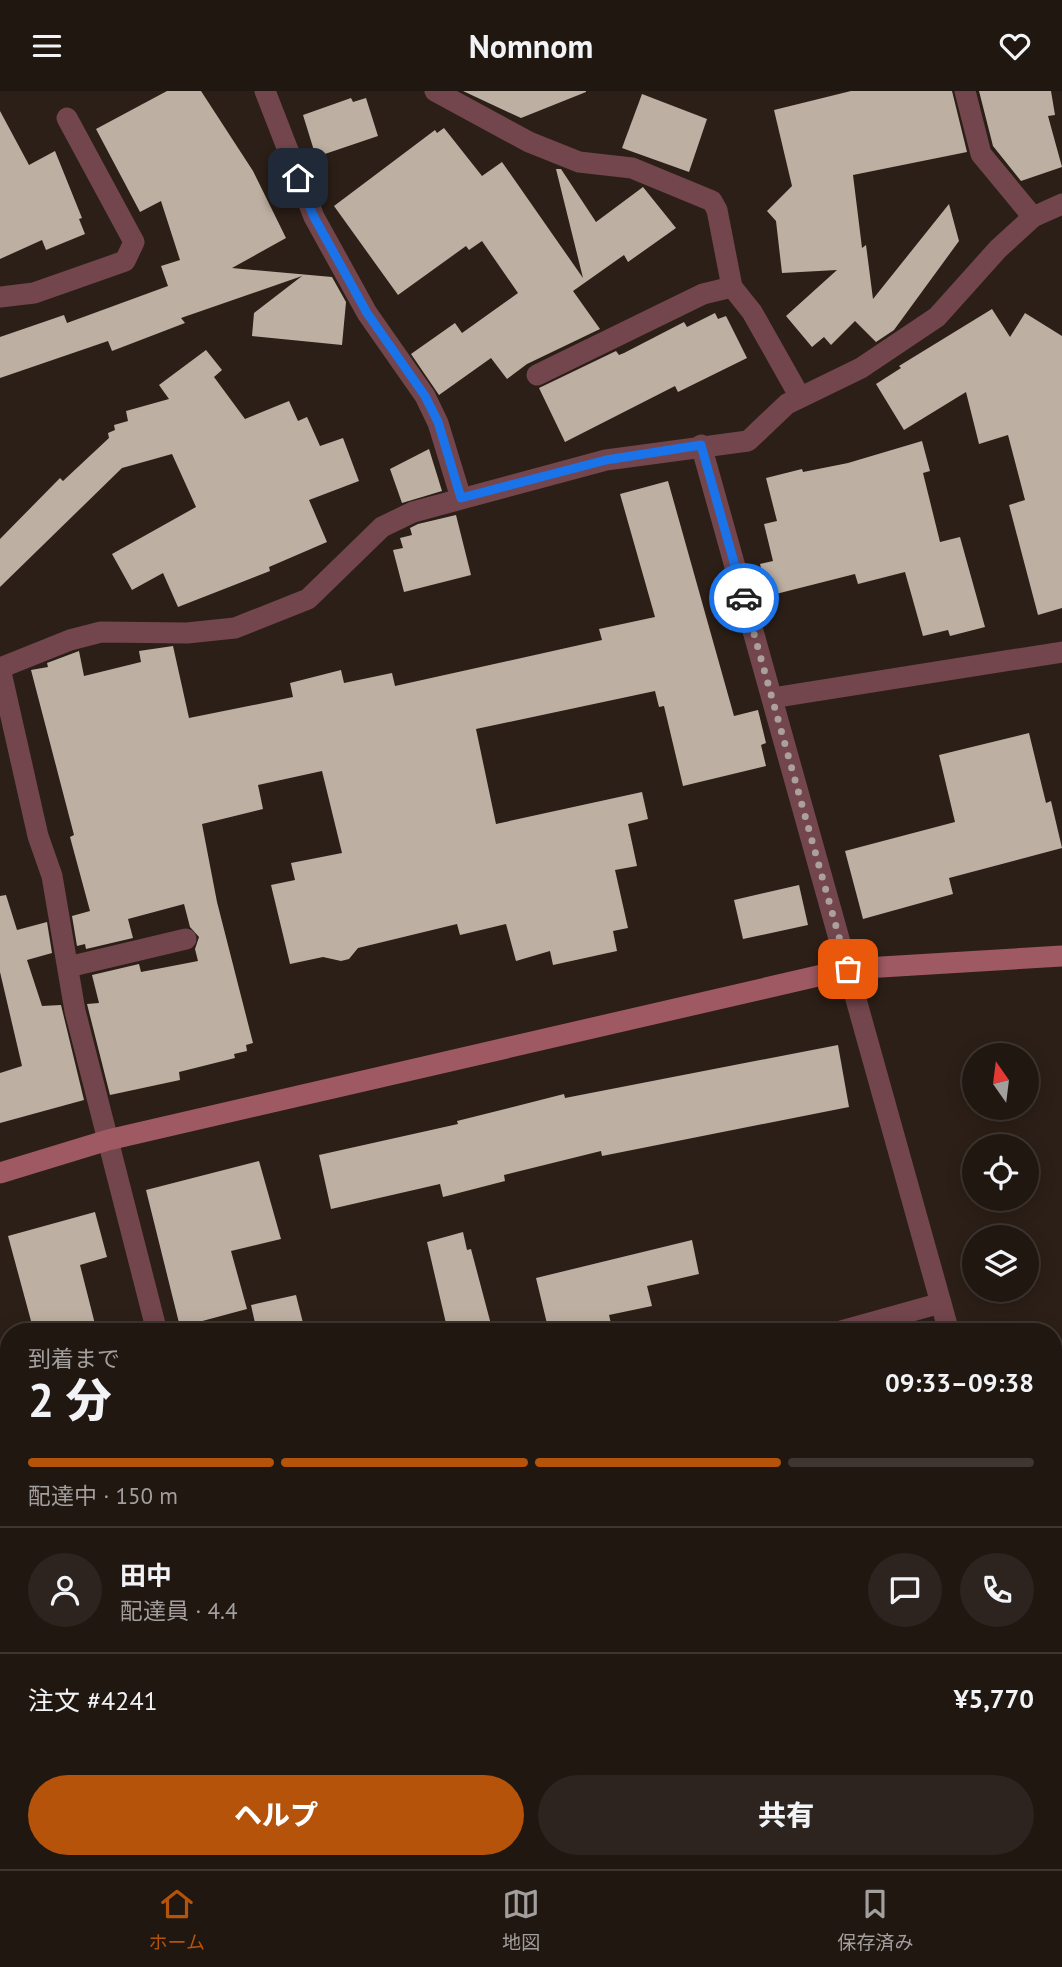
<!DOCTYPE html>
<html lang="ja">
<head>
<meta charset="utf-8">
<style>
  body { margin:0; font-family:"PT Sans","Noto Sans JP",sans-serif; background:#2d241f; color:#f1f3f6; height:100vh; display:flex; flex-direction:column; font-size:26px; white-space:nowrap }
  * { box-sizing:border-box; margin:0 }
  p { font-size:23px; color:#a29f9f }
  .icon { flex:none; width:38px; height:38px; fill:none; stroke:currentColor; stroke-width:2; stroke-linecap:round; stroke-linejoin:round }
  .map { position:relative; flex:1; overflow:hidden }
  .side { position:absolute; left:0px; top:1232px; width:1062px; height:546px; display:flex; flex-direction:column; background:#211711; border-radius:28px 28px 0 0; box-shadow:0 4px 18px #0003,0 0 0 2px #3e3631 }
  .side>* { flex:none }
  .needle { width:46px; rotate:346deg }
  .buttons { position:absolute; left:962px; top:952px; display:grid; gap:14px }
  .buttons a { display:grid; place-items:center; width:77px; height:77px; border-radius:50%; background:#211711; box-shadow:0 4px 18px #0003,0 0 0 2px #3e3631; font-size:35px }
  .pin { position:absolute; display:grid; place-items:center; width:60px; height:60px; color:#fff; margin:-30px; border-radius:14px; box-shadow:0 4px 10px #0006 }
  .courier { position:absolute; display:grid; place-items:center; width:70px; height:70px; margin:-35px; border:5px solid #1a73e8; border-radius:50%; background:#fff; color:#222; box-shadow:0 2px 9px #0007 }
  .overview em { font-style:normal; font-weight:800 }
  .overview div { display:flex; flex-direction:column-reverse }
  .overview { display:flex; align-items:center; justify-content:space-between; height:119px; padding:0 28px }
  h1 { font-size:46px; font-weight:800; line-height:52px }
  .bar { display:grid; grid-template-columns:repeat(4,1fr); gap:10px 7px; align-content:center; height:84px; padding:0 28px }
  .bar i { height:9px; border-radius:5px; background:#3e3631 }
  .bar .active { background:#b45309 }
  .bar p { grid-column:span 4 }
  .line { display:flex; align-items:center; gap:18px; padding:0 28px; border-top:2px solid #3e3631 }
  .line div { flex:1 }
  .round { display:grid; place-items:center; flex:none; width:74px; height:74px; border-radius:37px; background:#2d241f }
  .cta { display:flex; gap:14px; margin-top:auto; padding:14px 28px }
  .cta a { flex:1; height:80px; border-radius:42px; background:#b45309; color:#fff; font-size:28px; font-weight:800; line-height:80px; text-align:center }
  .cta a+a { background:#2d241f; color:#f1f3f6 }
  header { display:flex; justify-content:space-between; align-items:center; height:91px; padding:0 28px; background:#211711; font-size:32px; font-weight:800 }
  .dock { display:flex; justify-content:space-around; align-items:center; height:98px; border-top:2px solid #3e3631; background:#211711; font-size:19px; color:#a29f9f }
  .dock a { display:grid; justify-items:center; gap:4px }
  .dock .active { color:#b45309 }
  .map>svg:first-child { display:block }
  .building { fill:#bdb0a2 }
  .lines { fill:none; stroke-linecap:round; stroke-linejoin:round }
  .street { stroke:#72464c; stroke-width:21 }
  .secondary { stroke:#9f5963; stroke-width:21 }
  .done { stroke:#aba09a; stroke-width:7; stroke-dasharray:0 12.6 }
  .route { stroke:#1a73e8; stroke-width:9 }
</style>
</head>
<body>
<header><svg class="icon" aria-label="menu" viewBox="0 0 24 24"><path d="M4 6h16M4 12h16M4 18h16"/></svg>Nomnom<svg class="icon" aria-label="heart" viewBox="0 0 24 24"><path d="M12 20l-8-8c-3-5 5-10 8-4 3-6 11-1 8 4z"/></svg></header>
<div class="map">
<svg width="1062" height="1778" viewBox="0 0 1062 1778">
  <rect width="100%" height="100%" fill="#2c1f17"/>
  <g class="building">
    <path d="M167 0H201L253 80 286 147 232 177 332 186 346 211 342 254 252 245 254 222 302 185 181 227 185 232 112 260 108 250 0 287V246L64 224 67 232 168 195 161 175 180 169 161 110 140 121 96 38Z"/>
    <path d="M463 0H586V1L521 27Z"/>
    <path d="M851 0H952L967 61 853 84 862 157 866 154 873 208 949 113 959 150 894 239 876 251 855 230 831 254 824 246 812 256 786 225 837 179 782 182 776 130 767 120 792 95 774 19Z"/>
    <path d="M979 0H1051L1055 24 1048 25 1062 76 1021 90 993 55Z"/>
    <path d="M642 3 707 28 689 81 622 57Z"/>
    <path d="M351 7 353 11 366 7 378 45 316 66 303 24Z"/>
    <path d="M0 20 29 74 55 60 82 127 79 128 85 143 46 159 42 149 0 168Z"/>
    <path d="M444 37 482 85 502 71 583 187 556 78H561L596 131 643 96 676 137 628 171 624 164 573 200 600 238 527 273 507 288 491 267 439 304 411 263 455 232 462 242 518 202 482 150 469 159 466 155 398 204 334 115 435 39 437 42Z"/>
    <path d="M992 218 1010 246 1025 222 1062 245V517L1038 524 1009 414 1025 409 1008 344 979 353 966 301 904 339 876 293 901 277 899 275Z"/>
    <path d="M715 222 718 228 726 225 747 267 678 301 675 295 565 351 539 297 616 260 619 264 624 262 684 231 687 236Z"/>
    <path d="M206 259 222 279 214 286 245 328 289 310 298 330 307 326 320 355 343 347 359 390 309 409 327 451 269 476 270 480 178 516 163 482 132 499 112 463 196 416 172 363 122 377 0 496V448L60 387 63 390 109 347 108 342 115 339 114 334 128 330 126 320 169 308 159 294Z"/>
    <path d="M922 350 930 380 923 382 940 451 960 446 985 536 950 545 948 539 923 545 905 481 858 493 855 483 768 505 760 473 773 470 764 433 777 430 766 387 802 378 803 381 848 372Z"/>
    <path d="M429 358 442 400 402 412 390 378Z"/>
    <path d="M668 390 734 625 758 619 766 652 761 654 766 675 683 695 664 615 659 616 655 600 476 638 496 733 642 701 648 728 628 733 637 775 615 779 628 837 613 840 617 860 553 874 550 860 516 870 506 833 460 844 457 833 358 857 349 868 341 870 323 866 290 873 271 794 295 789 291 772 342 762 322 680 258 694 263 718 202 733 217 811 253 952 246 954 247 960 234 963 235 967 179 981 180 989 110 1004 87 913 99 912 92 884 139 873 141 881 198 870 195 858 199 846 190 836 184 813 128 828 133 847 86 858 85 853 77 855 72 825 90 820 70 746 74 744 31 579 48 576 47 572 79 560 84 585 141 571 139 560 173 555 189 627 293 606 290 592 341 579 344 592 392 582 395 595 602 549 599 538 655 526 620 403Z"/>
    <path d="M456 424 471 484 404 501 393 459 403 457 400 447 412 444 410 437 418 433Z"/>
    <path d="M1029 642 1046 712 1051 710 1062 757 949 787 953 803 863 828 845 760 955 731 939 664Z"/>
    <path d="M799 794 808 834 743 848 734 809Z"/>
    <path d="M6 804 17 839 47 831 52 862 27 869 42 915 61 914 84 1009 0 1032V982L22 975 0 881V805Z"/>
    <path d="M838 954 849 1016 602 1065 601 1060 504 1084 505 1090 443 1106 440 1093 331 1118 319 1064 458 1033 457 1030 564 1003 565 1007Z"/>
    <path d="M259 1070 281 1148 231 1160 247 1218 180 1236 146 1099Z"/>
    <path d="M95 1121 107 1166 80 1174 97 1241H34L8 1145Z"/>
    <path d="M463 1141 467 1159 471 1158 493 1241H448L427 1151Z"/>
    <path d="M692 1149 699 1183 647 1195 652 1215 609 1224 613 1241H549L536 1187Z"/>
    <path d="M296 1204 304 1236 257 1241 251 1214Z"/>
  </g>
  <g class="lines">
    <g class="street">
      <path d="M265 0 314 126 367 222 425 305 438 332 461 407"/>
      <path d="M435 0 529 51 579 71 632 77 712 110 717 119 732 196 752 221 800 306"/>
      <path d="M965 0 981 63 1033 126"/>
      <path d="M0 206 34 202 125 170 134 151 67 27"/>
      <path d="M537 284 703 203 732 196"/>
      <path d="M701 354 949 1241"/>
      <path d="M0 577 70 549 101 541 187 542 235 537 308 508 382 436 413 421 606 369 748 350 787 313 861 277 937 226 998 158 1033 126 1062 113"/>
      <path d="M0 577 38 745 52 785 75 920 157 1241"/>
      <path d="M772 607 1062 561"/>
      <path d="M68 876 186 848"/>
      <path d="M837 1241 941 1212"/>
      <path d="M1054 1324 1062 1322"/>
      <path d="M0 1468 9 1465"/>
      <path d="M1054 1611 1062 1641"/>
      <path d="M292 1769 294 1778"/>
    </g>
    <path class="secondary" d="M0 1082 108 1049 848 878 1062 865"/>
  </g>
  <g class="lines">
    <path class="done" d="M744 507 848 878"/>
    <path class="route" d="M298 87 314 126 367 222 425 305 438 331 461 407 606 369 701 354 744 507"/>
  </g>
</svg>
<div class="buttons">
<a><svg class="needle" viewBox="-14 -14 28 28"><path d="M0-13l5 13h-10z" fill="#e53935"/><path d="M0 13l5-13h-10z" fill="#a29f9f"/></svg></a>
<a><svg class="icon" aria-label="locate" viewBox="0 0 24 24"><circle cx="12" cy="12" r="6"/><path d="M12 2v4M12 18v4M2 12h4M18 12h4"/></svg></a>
<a><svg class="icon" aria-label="layers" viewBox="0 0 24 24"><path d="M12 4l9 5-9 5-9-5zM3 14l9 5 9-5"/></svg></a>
</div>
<div class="pin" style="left:848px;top:878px;background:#ea580c"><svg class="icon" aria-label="bag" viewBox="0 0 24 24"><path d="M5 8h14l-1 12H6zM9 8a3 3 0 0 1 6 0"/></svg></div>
<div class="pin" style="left:298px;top:87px;background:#1f2937"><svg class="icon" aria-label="home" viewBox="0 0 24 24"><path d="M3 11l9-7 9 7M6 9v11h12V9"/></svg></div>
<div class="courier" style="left:744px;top:507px"><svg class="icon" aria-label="car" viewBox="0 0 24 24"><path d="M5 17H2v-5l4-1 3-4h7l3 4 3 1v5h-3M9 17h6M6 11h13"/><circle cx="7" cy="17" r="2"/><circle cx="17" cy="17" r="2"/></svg></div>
<section class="side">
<div class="overview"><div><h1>2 分</h1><p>到着まで</p></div><em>09:33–09:38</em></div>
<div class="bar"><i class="active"></i><i class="active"></i><i class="active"></i><i></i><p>配達中 · 150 m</p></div>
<div class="line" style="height:126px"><a class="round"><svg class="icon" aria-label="person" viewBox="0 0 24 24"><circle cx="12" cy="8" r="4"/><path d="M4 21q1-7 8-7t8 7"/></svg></a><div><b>田中</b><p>配達員 · 4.4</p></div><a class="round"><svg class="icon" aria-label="chat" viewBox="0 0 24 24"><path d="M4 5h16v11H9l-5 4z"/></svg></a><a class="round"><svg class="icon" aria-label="phone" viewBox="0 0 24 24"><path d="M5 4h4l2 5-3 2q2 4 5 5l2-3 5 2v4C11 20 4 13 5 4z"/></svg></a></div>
<div class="line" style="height:91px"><div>注文 #4241</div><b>¥5,770</b></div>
<div class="cta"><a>ヘルプ</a><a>共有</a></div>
</section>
</div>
<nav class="dock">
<a class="active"><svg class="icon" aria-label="home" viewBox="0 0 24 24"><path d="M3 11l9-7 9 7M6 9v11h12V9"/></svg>ホーム</a>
<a><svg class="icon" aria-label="map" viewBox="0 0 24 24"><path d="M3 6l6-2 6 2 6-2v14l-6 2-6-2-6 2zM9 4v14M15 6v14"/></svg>地図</a>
<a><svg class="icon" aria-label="saved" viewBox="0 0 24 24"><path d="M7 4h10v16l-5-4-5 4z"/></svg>保存済み</a>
</nav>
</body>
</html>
